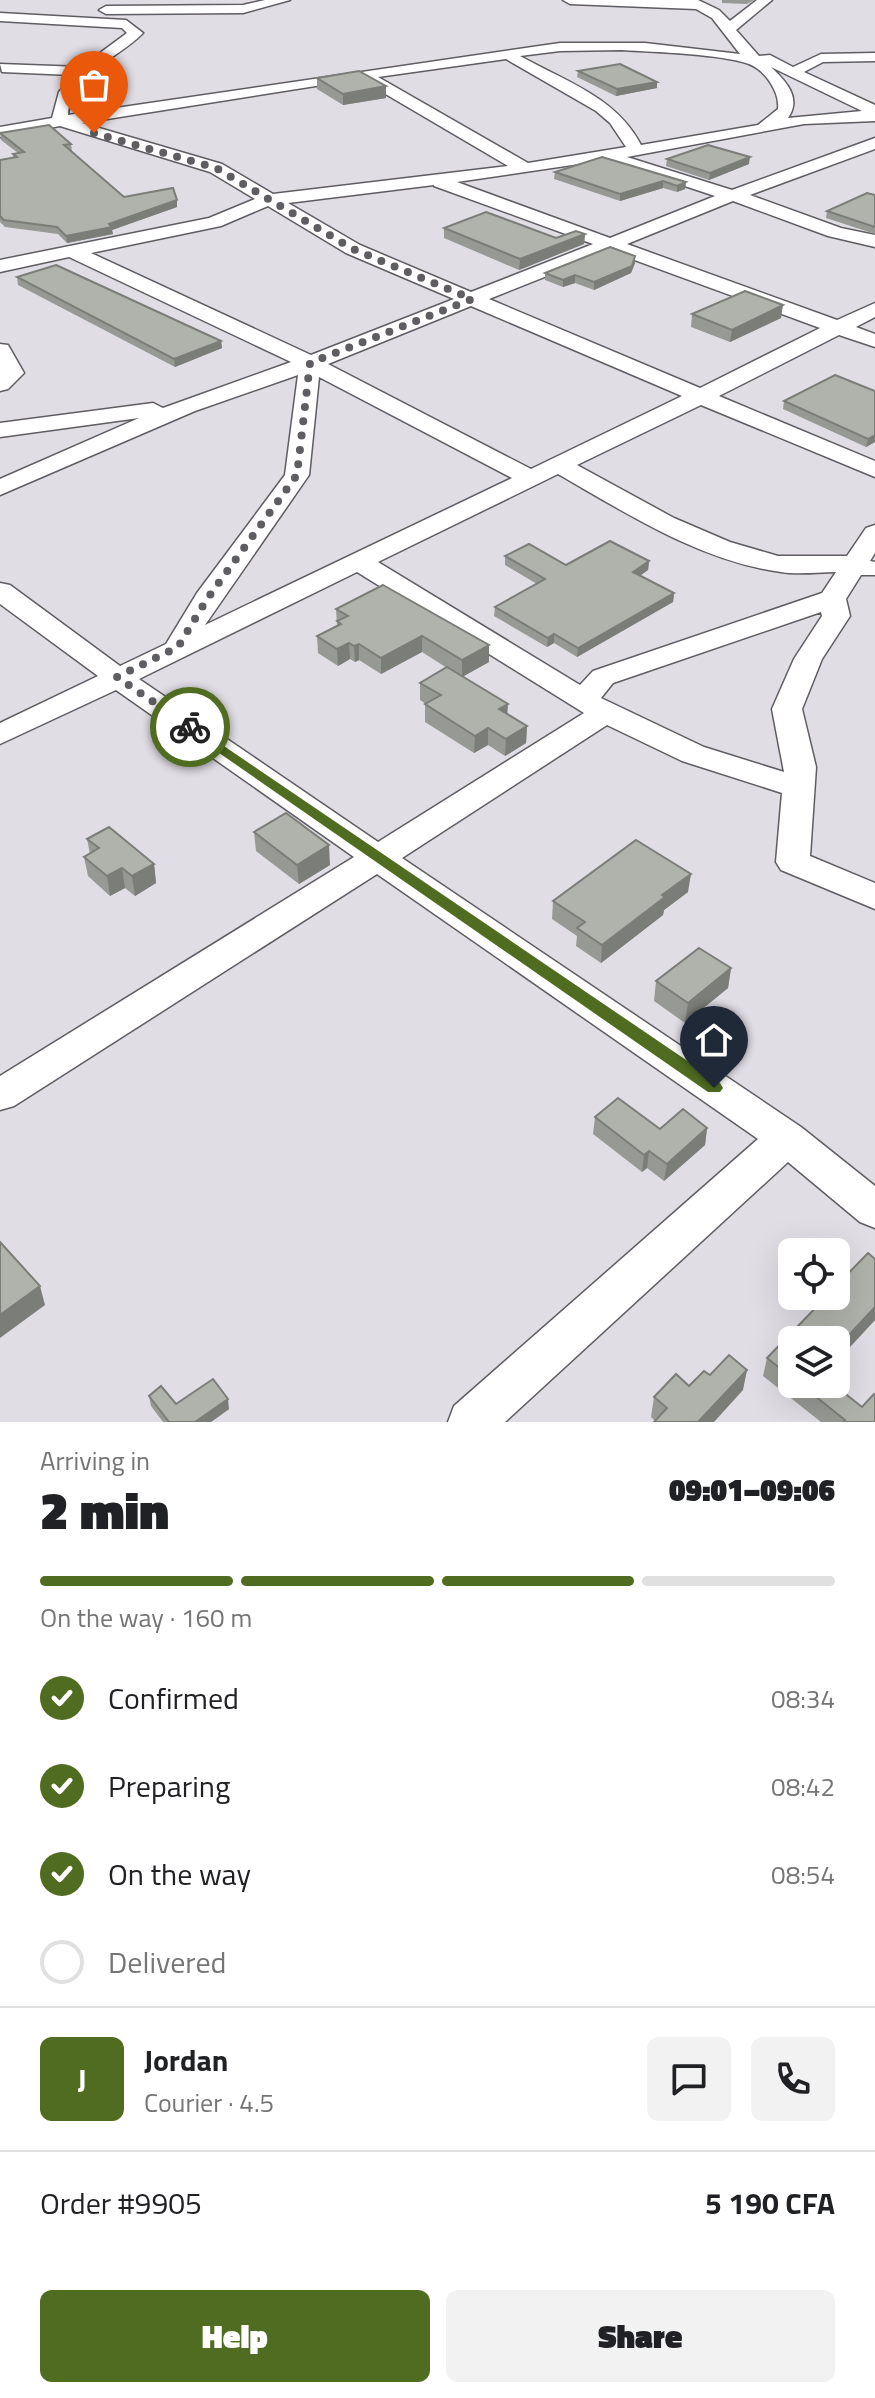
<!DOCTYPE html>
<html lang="en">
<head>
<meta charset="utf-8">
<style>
  body { margin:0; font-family:"Titillium Web",sans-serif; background:#f2f2f2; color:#202124; height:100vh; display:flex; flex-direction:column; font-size:30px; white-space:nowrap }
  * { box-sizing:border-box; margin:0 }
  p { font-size:26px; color:#757577 }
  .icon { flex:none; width:44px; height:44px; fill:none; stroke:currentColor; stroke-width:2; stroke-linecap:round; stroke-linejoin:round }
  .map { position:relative; height:1422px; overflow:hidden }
  .details { display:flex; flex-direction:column; background:#fff; flex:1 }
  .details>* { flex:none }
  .controls { position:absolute; left:778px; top:1238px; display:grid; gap:16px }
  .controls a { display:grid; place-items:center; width:72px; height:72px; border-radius:12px; background:#fff; box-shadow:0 8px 32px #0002; font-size:40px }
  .pin { position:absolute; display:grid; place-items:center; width:68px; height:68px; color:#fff; margin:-82px -34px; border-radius:50% 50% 50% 0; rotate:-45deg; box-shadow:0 0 8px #0007 }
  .pin .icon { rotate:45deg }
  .courier { position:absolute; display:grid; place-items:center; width:80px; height:80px; margin:-40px; border:6px solid #4f6c21; border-radius:50%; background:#fff; color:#222; box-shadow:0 2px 10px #0007 }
  .overview em { font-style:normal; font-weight:800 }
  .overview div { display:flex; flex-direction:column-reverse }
  .overview { display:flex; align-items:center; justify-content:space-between; height:136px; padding:0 40px }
  h1 { font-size:52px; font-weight:800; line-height:60px }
  .bar { display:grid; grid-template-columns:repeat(4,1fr); gap:12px 8px; align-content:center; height:96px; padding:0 40px }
  .bar i { height:10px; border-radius:6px; background:#e0e0e0 }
  .bar .current { background:#4f6c21 }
  .bar p { grid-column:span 4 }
  .line { display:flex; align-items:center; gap:20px; padding:0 40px; border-top:2px solid #e0e0e0 }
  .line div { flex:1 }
  .round { display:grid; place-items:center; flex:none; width:84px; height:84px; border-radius:12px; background:#f2f2f2 }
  ol { padding:0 40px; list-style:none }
  li { display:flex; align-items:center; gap:24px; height:88px }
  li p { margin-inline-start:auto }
  li .icon { padding:8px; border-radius:50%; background:#4f6c21; color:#fff; stroke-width:4 }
  li:last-child { color:#757577 }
  li i { width:44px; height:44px; border:4px solid #e0e0e0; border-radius:50% }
  .button { display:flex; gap:16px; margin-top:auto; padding:16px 40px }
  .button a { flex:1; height:92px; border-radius:12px; background:#4f6c21; color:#fff; font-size:32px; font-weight:800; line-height:92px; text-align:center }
  .button a+a { background:#f2f2f2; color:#202124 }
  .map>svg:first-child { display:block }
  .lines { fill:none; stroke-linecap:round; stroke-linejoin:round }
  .street-casing { stroke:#5f5c62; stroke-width:3 }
  .street { fill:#fff; fill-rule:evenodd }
  .wall { fill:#979a94 }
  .shaded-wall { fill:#7b7d78 }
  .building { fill:#b0b3ac; stroke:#7b7d78; stroke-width:2 }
  .route { fill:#4f6c21 }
  .done { stroke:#5f5d61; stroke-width:8; stroke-dasharray:0 14.4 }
</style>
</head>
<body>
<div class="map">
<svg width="875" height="1422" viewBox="0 0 875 1422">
  <rect width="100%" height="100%" fill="#e1dde5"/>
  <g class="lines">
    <g class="street-casing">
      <g id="street">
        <path d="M265 0H290L243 13 106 14 99 10 106 6 243 5Z"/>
        <path d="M563 0H698L719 10 730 21 757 0H772L736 30 759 56 770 55 793 67 821 54 875 53V61L823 62 804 72 875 105V121L804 124 627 157 732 190 875 138V149L750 195 841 228 875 235V247L828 236 733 201 627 244 837 320 875 303V317L856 327 875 334V347L839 335 719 396 875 461V477L701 405 577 465 674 518 730 542 778 556H847L866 528 875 525V553L870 561 875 562V575H861L846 599 850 616 822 659 802 709 816 767 810 856 875 883V909L781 870 776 862 782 793 682 761 607 725 402 858 801 1127 875 1186V1228L860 1222 788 1162 505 1422H448L454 1406 758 1139 377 874 14 1106 0 1110V1076L354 857 116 690 0 744V723L98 676 0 604V583L10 585 120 666 166 644 197 593 285 475 298 375 195 411 0 495V479L139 418 0 437V423L153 403 163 408 291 362 69 257 0 272V260L209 218 255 199 210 172 60 126 0 137V127L52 118 59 92 72 75 2 72 0 64 81 67 127 33 122 28 0 21V13L126 20 143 33C117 60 71 72 68 115L560 43H645L740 54 712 18 696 9 570 4ZM622 50C654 52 721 54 749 64 765 70 780 92 778 109L758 125 641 145C616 97 565 81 520 56L560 51ZM506 59 596 111 610 123 626 147 528 163 378 77ZM771 67 862 111 788 118C802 98 786 81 771 67ZM360 79 508 166 273 194 222 164 82 123ZM606 160 715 196 610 238 457 182ZM434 185V186L593 244 471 292 360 245 288 203ZM268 206 346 253 454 299 311 355 91 253 221 226ZM610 251 820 328 700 388 489 299ZM471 306 682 396 531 469 328 364ZM319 377 512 478 205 625 309 475ZM558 474C628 514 700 561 781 572 799 575 818 572 836 572L822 593 593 671 580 685 378 562ZM357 572 584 713 378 842 139 679ZM821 612 822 616 794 659 772 709 784 772 704 747 601 698 613 683Z"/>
        <path d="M0 344 8 345 24 373 8 389 0 391Z"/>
      </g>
    </g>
    <use href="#street" class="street"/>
  </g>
  <g class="wall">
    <path d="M722 0H754L747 4 722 3Z"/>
    <path d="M578 71 657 82V88L616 96 577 77Z"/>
    <path d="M317 78 386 98 343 105 317 89Z"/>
    <path d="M0 133 71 144 72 151H71L124 197 177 207 112 230 113 234 67 243 58 234 5 227 0 222V160L14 158 13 154 18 153 1 140Z"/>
    <path d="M667 159 749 164 709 180 666 166Z"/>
    <path d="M555 172 686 182 685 189 677 192 663 188 620 201 554 179Z"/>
    <path d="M875 195V234L826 218 827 211Z"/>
    <path d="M444 228 556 238 585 234 584 244 519 270 444 238Z"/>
    <path d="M635 256V263L631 273 594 290 575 283 563 287 545 280V273Z"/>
    <path d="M17 277 221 341 222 348 175 367 18 285Z"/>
    <path d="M692 314 781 318 730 342 691 327Z"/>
    <path d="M784 401 875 442 866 447 783 409Z"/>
    <path d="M505 556 566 565 649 561 648 570 640 576 674 593 673 602 577 657 554 643 547 647 494 616 495 607 537 584 505 565Z"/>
    <path d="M383 585 489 662 462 677 508 714 527 726 526 743 505 756 488 745 474 753 425 722V704H426L420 700V683L447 668 422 652 381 674 359 660 355 662 350 659 338 666 318 653 317 636 337 626 336 609Z"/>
    <path d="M254 832 330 865 299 884 256 851Z"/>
    <path d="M87 839 154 864 156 883 135 896 125 888 110 896 88 876 84 857 90 854Z"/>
    <path d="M688 892 664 910 663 915 601 963 576 946 577 936 552 919 553 901Z"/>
    <path d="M731 968 728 988 685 1023 654 1001 656 981Z"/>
    <path d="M595 1117 660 1129 707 1128 705 1145 664 1181 647 1168 642 1172 593 1134Z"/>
    <path d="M868 1253 875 1259V1320L836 1362V1340H792V1384H833L862 1407 874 1394 875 1395V1422H821L763 1376 767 1358 827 1296H836V1286Z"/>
    <path d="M710 1375 743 1390 655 1421 651 1417 654 1397 689 1386Z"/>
    <path d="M149 1396 176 1404 229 1409 211 1422H163L151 1406Z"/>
  </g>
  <g class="shaded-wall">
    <path d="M657 82V88L616 96 617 89Z"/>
    <path d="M386 86V98L343 105V94Z"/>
    <path d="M750 157 749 164 709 180 710 173Z"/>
    <path d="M663 181V188L620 201V194Z"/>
    <path d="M686 182 685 189 677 192V186Z"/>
    <path d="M177 200V207L112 230 113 234 67 243 66 236 109 224Z"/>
    <path d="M585 234 584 244 519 270 520 259Z"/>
    <path d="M635 256V263L631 273 594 290V282Z"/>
    <path d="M575 275V283L563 287V280Z"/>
    <path d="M783 305 781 318 730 342 732 330Z"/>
    <path d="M221 341 222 348 175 367 174 359Z"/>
    <path d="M875 435V442L866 447 868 439Z"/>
    <path d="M649 561 648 570 632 581 633 572Z"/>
    <path d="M674 593 673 602 577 657 578 648Z"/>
    <path d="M554 634V643L547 647 548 638Z"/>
    <path d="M422 636V652L381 674V658Z"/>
    <path d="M349 643 350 659 338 666 337 649Z"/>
    <path d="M359 644V660L355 662 354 646Z"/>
    <path d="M489 645V662L462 677V660Z"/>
    <path d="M508 704 507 721 499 709Z"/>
    <path d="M527 726 526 743 505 756 506 739Z"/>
    <path d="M488 728V745L474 753 475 736Z"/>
    <path d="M329 845 330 865 299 884 297 865Z"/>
    <path d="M154 864 156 883 135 896 132 876Z"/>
    <path d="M122 868 125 888 110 896 107 876Z"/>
    <path d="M691 874 688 892 664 910 663 915 601 963 602 945 662 895Z"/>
    <path d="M731 968 728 988 685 1023 688 1003Z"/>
    <path d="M707 1128 705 1145 664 1181 667 1164Z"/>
    <path d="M649 1151 647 1168 642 1172 644 1155Z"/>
    <path d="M40 1286 45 1305 0 1338V1315Z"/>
    <path d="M875 1307V1320L836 1362V1349Z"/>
    <path d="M747 1370 743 1390 714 1422H698Z"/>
    <path d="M228 1399 229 1409 211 1422H195Z"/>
  </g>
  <g class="building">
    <path d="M620 64 657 82 617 89 578 71Z"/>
    <path d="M359 71 386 86 343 94 317 78Z"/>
    <path d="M49 125 71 144 64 145 124 197 173 188 177 200 109 224 112 227 66 236 57 227 4 220 0 216V160L17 157 13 154 24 152 0 133Z"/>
    <path d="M708 145 750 157 710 173 667 159Z"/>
    <path d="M602 157 686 182 677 186 663 181 620 194 555 172Z"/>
    <path d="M867 193 875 195V227L827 211Z"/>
    <path d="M486 212 556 238 576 231 585 234 520 259 444 228Z"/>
    <path d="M610 247 635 256 632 266 594 282 575 275 563 280 545 273Z"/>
    <path d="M56 265 221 341 174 359 17 277Z"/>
    <path d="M745 291 783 305 732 330 692 314Z"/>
    <path d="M835 375 875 391V435L868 439 784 401Z"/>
    <path d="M610 541 649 561 633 572 674 593 578 648 554 634 548 638 495 607 545 579 505 556 529 544 566 565Z"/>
    <path d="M383 585 489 645 462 660 422 636 381 658 359 644 354 646 349 643 337 649 317 636 341 624 337 621 348 616 336 609Z"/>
    <path d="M447 667 508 704 499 709 527 726 506 739 488 728 475 736 425 704 441 695 420 683Z"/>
    <path d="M286 813 329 845 297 865 254 832Z"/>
    <path d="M109 827 154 864 132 876 122 868 107 876 84 857 99 848 87 839Z"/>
    <path d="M636 840 691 874 662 895 665 897 602 945 577 928 585 922 553 901Z"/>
    <path d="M699 948 731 968 688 1003 656 981Z"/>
    <path d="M618 1098 660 1129 683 1109 707 1128 667 1164 649 1151 644 1155 595 1117Z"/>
    <path d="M0 1242 40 1286 0 1315Z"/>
    <path d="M868 1253 875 1259V1307L836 1349V1340H792V1378L767 1358 827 1296H836V1286Z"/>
    <path d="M729 1355 747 1370 698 1422H654L667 1408 654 1397 676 1374 689 1386 704 1371 710 1375Z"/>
    <path d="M213 1379 228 1399 195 1422H169L149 1396 161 1386 176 1404Z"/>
    <path d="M800 1384H833L862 1407 874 1394 875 1395V1422H843L845 1420Z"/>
  </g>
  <path class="route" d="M190 723 720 1083 723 1088 720 1092H708L186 730 184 727Z"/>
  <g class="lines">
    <path class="done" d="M94 133 216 168 353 249 472 299 310 363 297 475 207 599 178 647 117 677 190 727"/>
  </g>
</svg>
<div class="controls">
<a><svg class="icon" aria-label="locate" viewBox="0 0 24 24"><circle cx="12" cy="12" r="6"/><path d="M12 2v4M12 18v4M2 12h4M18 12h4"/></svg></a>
<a><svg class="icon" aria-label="layers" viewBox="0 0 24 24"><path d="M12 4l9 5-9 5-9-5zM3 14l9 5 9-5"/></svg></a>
</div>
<div class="pin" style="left:94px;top:133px;background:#ea580c"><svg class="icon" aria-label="bag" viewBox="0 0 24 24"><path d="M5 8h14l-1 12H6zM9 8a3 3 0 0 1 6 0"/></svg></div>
<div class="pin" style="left:714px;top:1088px;background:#1f2937"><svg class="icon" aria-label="home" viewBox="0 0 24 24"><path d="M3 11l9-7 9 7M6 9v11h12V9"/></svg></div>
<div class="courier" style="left:190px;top:727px"><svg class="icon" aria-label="bike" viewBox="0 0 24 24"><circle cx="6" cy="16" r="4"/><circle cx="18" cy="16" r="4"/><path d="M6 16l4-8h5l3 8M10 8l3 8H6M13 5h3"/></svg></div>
</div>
<section class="details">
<div class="overview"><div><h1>2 min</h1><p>Arriving in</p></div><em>09:01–09:06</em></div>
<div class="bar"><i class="current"></i><i class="current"></i><i class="current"></i><i></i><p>On the way · 160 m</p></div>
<ol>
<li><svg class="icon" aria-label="check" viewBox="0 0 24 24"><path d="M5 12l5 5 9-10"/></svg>Confirmed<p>08:34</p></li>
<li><svg class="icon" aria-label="check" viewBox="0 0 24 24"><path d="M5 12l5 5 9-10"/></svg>Preparing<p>08:42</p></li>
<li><svg class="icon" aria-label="check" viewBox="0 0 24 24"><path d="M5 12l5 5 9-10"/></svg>On the way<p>08:54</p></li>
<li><i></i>Delivered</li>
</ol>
<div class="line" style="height:144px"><b class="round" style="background:#4f6c21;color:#fff">J</b><div><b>Jordan</b><p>Courier · 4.5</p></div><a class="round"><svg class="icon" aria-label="chat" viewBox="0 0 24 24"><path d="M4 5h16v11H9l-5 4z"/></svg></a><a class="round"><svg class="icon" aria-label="phone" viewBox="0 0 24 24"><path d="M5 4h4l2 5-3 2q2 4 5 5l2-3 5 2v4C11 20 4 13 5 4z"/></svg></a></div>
<div class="line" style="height:104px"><div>Order #9905</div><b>5 190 CFA</b></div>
<div class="button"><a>Help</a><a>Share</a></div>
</section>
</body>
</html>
